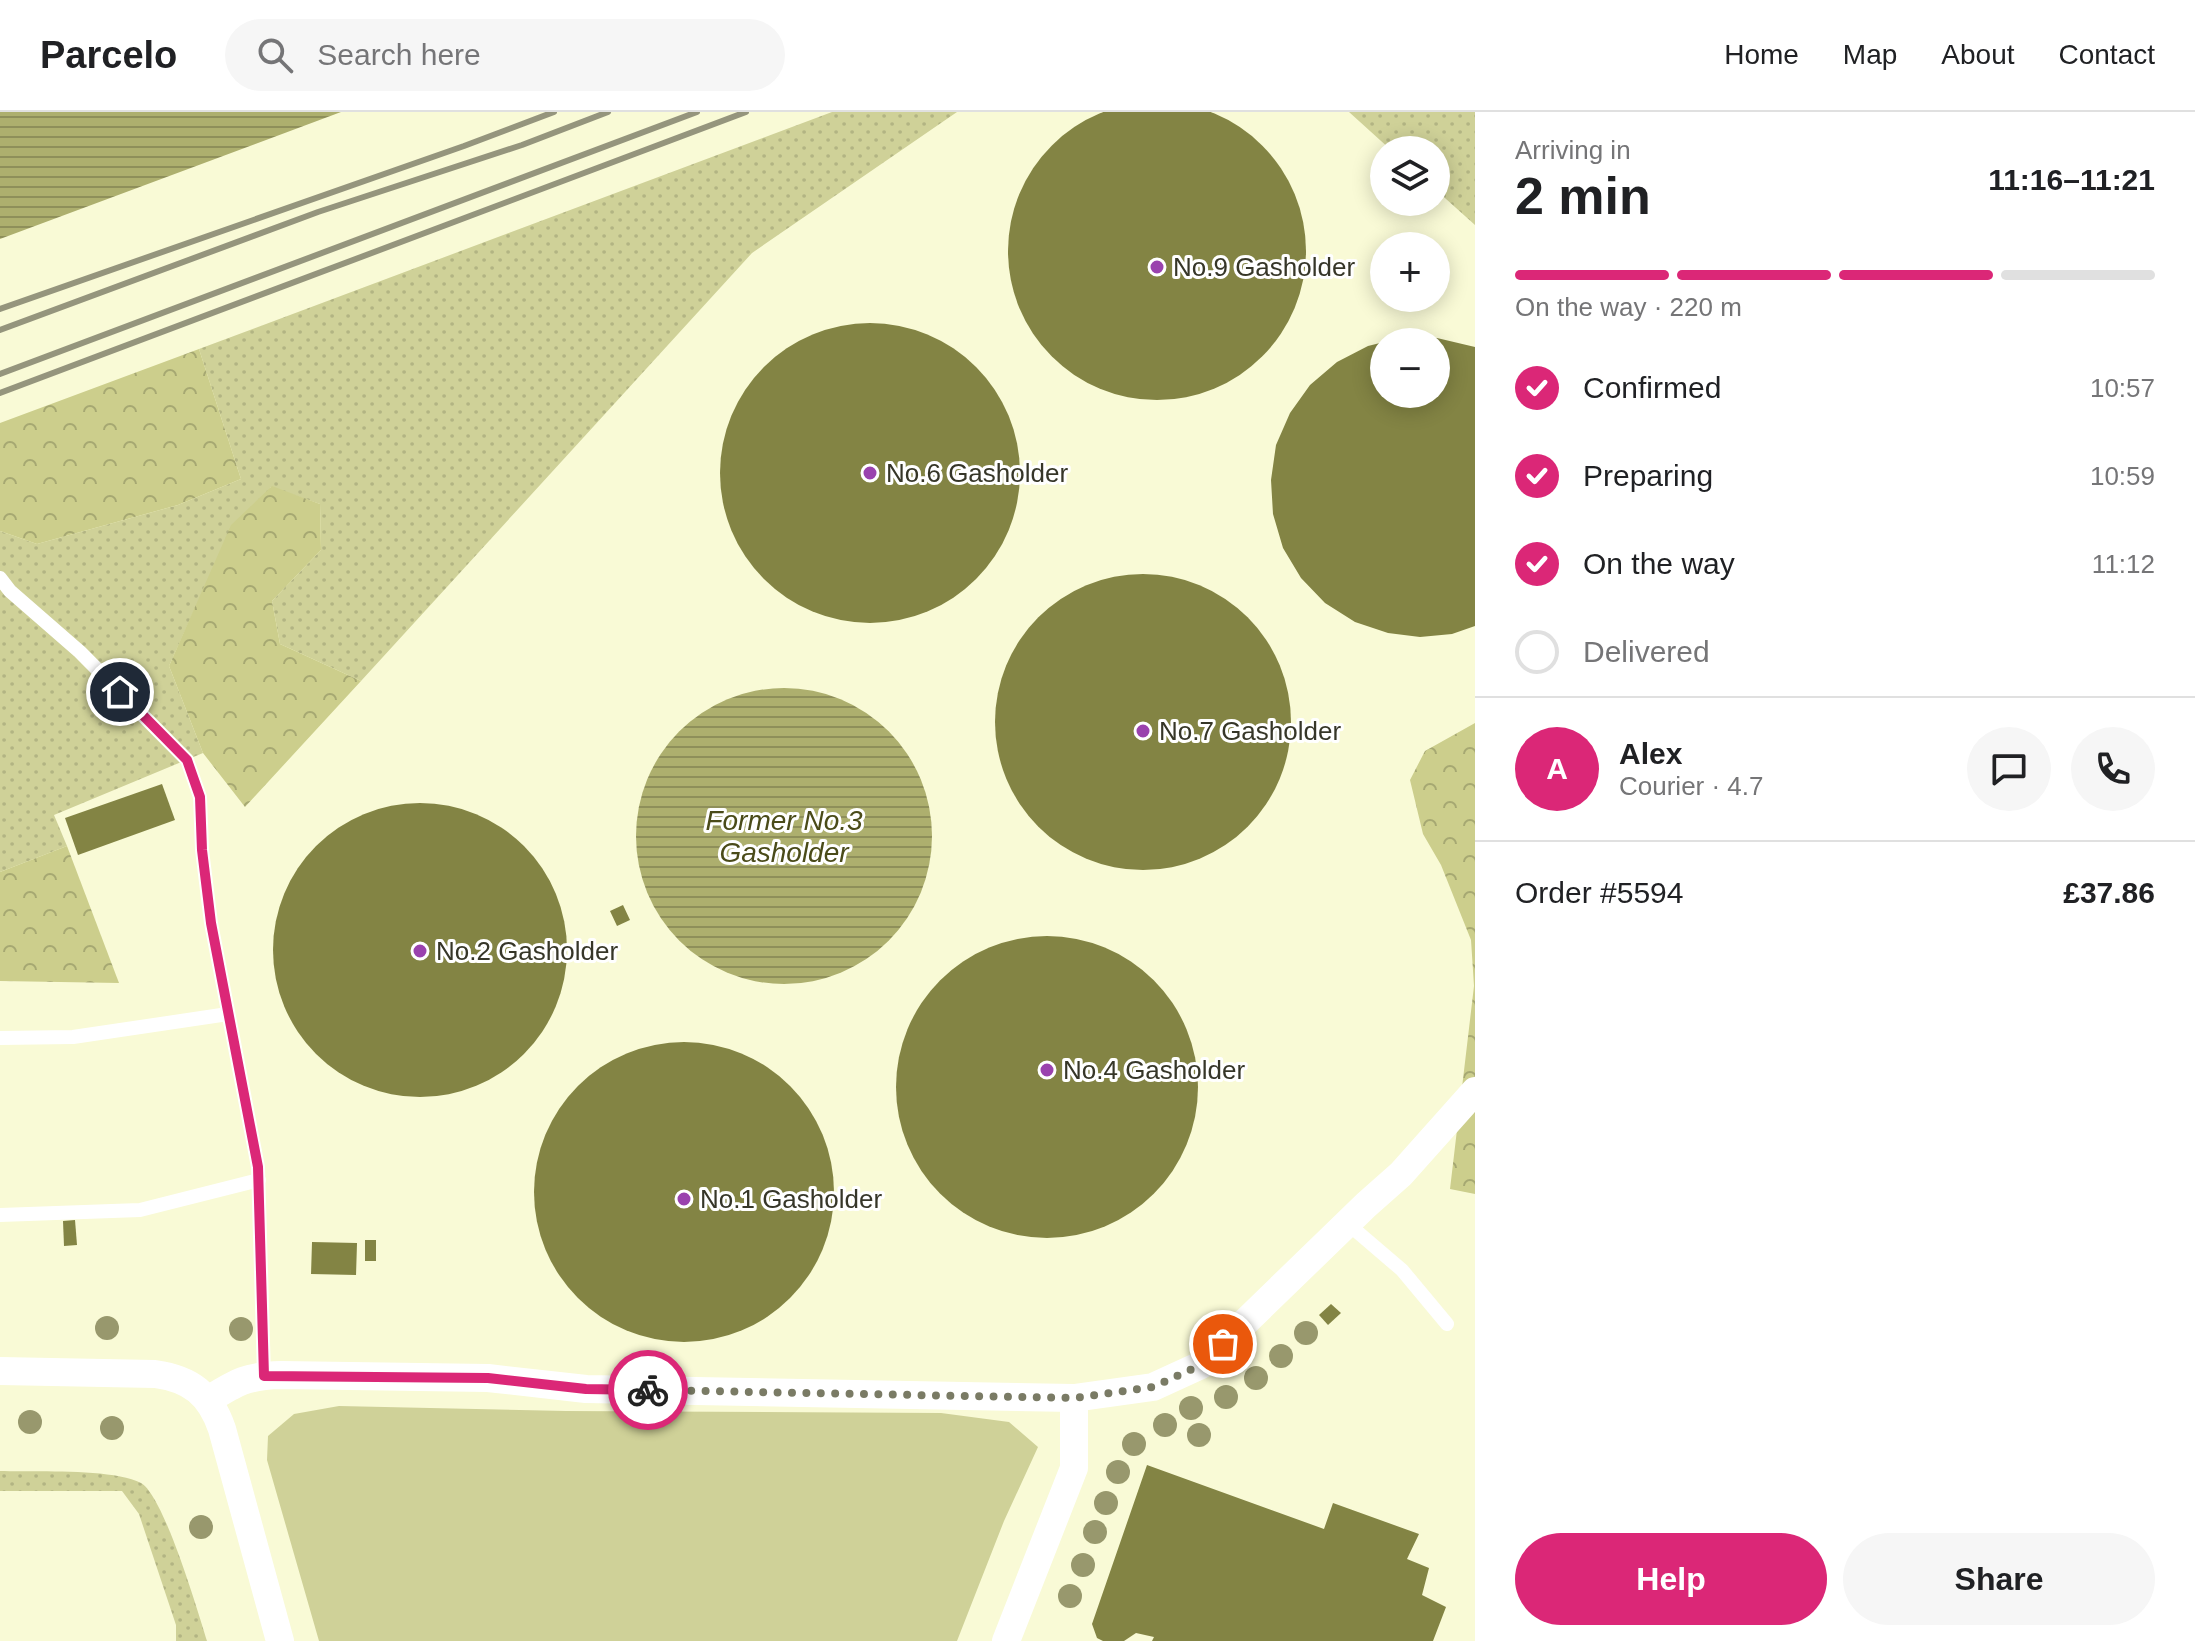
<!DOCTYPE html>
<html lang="en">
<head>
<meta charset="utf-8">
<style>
  body { margin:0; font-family:Helvetica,sans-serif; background:#f6f6f6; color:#202124; height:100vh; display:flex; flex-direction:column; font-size:30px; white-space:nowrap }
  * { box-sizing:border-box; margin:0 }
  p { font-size:26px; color:#757577 }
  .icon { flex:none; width:44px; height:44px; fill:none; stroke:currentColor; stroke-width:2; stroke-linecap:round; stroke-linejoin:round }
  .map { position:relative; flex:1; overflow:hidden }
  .side { display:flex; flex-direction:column; background:#fff; width:720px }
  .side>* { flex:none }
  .tools { position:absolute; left:1370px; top:24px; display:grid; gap:16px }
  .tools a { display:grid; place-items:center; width:80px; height:80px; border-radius:50%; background:#fff; box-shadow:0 4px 20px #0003; font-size:40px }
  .pin { position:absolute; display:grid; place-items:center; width:68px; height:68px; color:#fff; margin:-34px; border:4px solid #fff; border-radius:50%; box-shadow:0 2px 8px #0007 }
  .courier { position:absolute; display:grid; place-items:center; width:80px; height:80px; margin:-40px; border:6px solid #db2777; border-radius:50%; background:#fff; color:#222; box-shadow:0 2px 10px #0007 }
  .overview em { font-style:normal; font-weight:800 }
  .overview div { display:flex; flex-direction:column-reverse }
  .overview { display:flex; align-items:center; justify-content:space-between; height:136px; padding:0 40px }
  h1 { font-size:52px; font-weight:800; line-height:60px }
  .bar { display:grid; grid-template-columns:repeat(4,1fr); gap:12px 8px; align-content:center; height:96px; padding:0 40px }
  .bar i { height:10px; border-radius:6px; background:#e0e0e0 }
  .bar .selected { background:#db2777 }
  .bar p { grid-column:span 4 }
  .line { display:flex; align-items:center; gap:20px; padding:0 40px; border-top:2px solid #e0e0e0 }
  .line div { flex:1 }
  .round { display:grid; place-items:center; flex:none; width:84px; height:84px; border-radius:42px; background:#f6f6f6 }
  ol { padding:0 40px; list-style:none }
  li { display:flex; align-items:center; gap:24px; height:88px }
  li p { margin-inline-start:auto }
  li .icon { padding:8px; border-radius:50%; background:#db2777; color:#fff; stroke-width:4 }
  li:last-child { color:#757577 }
  li i { width:44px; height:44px; border:4px solid #e0e0e0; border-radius:50% }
  .action { display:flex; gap:16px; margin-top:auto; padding:16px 40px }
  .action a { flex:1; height:92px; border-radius:48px; background:#db2777; color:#fff; font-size:32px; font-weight:800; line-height:92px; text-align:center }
  .action a+a { background:#f6f6f6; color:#202124 }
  header { display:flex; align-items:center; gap:48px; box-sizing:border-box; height:112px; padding:0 40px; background:#fff; border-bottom:2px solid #e0e0e0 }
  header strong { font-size:38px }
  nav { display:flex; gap:44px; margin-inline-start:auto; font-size:28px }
  .search { width:560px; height:72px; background:#f6f6f6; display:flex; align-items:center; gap:20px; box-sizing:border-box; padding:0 28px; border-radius:44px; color:#757577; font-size:30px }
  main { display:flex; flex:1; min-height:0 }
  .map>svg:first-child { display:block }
  .grass { fill:url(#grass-dots) }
  .forest { fill:url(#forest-crowns) }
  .park { fill:#cfd198 }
  .water { fill:url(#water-rules) }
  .building { fill:#838444 }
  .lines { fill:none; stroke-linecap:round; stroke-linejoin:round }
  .service { stroke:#fff; stroke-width:14 }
  .minor { stroke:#fff; stroke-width:28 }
  .rail { stroke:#95957d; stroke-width:6 }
  .tree { fill:#98986d }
  .done { stroke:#7a7b65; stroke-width:8; stroke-dasharray:0 14.4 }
  .route { stroke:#db2777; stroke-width:10 }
  .poi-dot { fill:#9a42ae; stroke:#fff; stroke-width:3 }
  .labels { text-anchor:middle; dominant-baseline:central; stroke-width:6; stroke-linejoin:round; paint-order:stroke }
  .poi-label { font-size:26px; fill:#363628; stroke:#fff; text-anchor:start }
  .water-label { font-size:28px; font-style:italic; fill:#4a4b19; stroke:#fff }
</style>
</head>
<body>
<header>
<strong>Parcelo</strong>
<div class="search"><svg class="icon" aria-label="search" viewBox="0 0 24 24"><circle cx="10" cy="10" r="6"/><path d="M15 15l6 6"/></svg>Search here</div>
<nav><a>Home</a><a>Map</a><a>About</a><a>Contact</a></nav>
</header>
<main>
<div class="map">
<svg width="1475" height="1529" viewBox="0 0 1475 1529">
  <defs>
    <pattern id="grass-dots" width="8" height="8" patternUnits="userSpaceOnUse" patternTransform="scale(2)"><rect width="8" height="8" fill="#cfd198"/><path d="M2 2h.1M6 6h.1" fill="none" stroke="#b2b483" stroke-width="1.8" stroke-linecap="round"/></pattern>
    <pattern id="forest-crowns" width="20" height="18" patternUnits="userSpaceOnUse" patternTransform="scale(2)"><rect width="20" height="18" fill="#ccce8c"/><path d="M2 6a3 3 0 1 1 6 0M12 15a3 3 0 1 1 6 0" fill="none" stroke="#a6a872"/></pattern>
    <pattern id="water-rules" width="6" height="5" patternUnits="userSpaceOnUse" patternTransform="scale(2)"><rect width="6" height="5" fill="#adaf6e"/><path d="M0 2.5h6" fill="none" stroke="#8e8f5a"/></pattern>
  </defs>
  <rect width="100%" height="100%" fill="#f9fad6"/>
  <g class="grass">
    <path d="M832 0H957L752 141 361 569 280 532 272 489 321 438 320 392 271 375 197 492 169 554 203 641 54 703 67 734 0 760V419L37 432 178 393 241 367 199 237Z"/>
    <path d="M1349 0H1475V113L1436 78V38H1391Z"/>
    <path d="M0 1359C35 1360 112 1356 141 1371 164 1384 198 1500 207 1529H176V1513L139 1402 122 1379H0Z"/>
  </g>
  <g class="forest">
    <path d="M199 237 241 367 178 393 37 432 0 419V311Z"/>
    <path d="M272 374 320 392 321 438 272 489 280 532 361 569 245 695 203 641 169 554 231 413Z"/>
    <path d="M1475 611V1082L1450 1077 1474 874 1471 828 1441 753 1423 722 1410 668 1425 639Z"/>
    <path d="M67 734 119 871 0 869V760Z"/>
  </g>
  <path class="park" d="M339 1294 566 1299 941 1301 1009 1310 1038 1335 1004 1409 957 1529H319L267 1348 268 1324 294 1302Z"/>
  <g class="water">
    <path d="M0 0H341L0 127Z"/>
    <circle cx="784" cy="724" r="148"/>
  </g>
  <g class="building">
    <circle cx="1157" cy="139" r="149"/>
    <circle cx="870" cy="361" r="150"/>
    <path d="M1402 226H1437L1475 235V514L1452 522 1420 525 1388 521 1355 510 1325 491 1301 466 1283 436 1273 402 1271 368 1276 333 1290 301 1310 273 1337 250 1368 234 1384 230V282H1436V230H1389Z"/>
    <circle cx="1143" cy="610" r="148"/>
    <path d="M162 672 175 708 78 743 65 706Z"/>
    <circle cx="420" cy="838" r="147"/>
    <path d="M623 793 630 808 617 814 610 799Z"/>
    <circle cx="1047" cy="975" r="151"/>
    <circle cx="684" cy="1080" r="150"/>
    <path d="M75 1108 77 1133 64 1134 63 1109Z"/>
    <rect x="365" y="1128" width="11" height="21"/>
    <path d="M312 1130 357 1131 356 1163 311 1162Z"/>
    <path d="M1331 1192 1341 1201 1328 1213 1319 1203Z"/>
    <path d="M1147 1353 1324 1417 1333 1391 1419 1422 1407 1447 1429 1456 1422 1483 1446 1495 1433 1529H1152L1154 1525 1136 1521 1124 1529H1103L1097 1526 1092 1512Z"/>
  </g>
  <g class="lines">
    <g class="service">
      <path d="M0 466 10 479 80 540 187 648 200 685 202 738 211 811 258 1055 264 1264"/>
      <path d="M0 926 73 925 228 902"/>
      <path d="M0 1103 140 1098 259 1068"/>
      <path d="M1347 1111 1402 1158 1447 1212"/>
    </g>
    <g class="minor">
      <path d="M0 1259 155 1262C191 1267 210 1282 222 1317L280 1529"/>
      <path d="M208 1288C237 1270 246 1264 281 1263L488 1266 586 1277 1074 1286 1153 1275 1201 1253 1366 1093 1401 1062 1475 979"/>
      <path d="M1006 1529 1074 1356V1286"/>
    </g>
    <g class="rail">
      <path d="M0 197 464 34 554 0"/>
      <path d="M0 218 318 100 522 33 608 0"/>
      <path d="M0 262 697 0"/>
      <path d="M0 281 746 0"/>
    </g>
  </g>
  <g class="tree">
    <circle cx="107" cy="1216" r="12"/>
    <circle cx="241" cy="1217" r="12"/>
    <circle cx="1306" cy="1221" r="12"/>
    <circle cx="1281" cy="1244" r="12"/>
    <circle cx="1256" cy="1266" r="12"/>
    <circle cx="1226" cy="1285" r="12"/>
    <circle cx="1191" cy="1296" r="12"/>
    <circle cx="30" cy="1310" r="12"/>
    <circle cx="1165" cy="1313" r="12"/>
    <circle cx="112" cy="1316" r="12"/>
    <circle cx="1199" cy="1323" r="12"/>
    <circle cx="1134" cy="1332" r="12"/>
    <circle cx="1118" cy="1360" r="12"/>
    <circle cx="1106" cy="1391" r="12"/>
    <circle cx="201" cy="1415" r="12"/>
    <circle cx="1095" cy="1420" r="12"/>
    <circle cx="1083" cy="1453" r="12"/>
    <circle cx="1070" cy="1484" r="12"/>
  </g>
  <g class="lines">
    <path class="done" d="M648 1278 1074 1286 1153 1275 1201 1253 1223 1232"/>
    <path class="route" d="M120 580 187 648 200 685 202 738 211 811 258 1055 264 1264 488 1266 586 1277 648 1278"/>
  </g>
  <g class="poi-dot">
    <circle cx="1157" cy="155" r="8"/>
    <circle cx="870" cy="361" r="8"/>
    <circle cx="1143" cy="619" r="8"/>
    <circle cx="420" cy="839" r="8"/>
    <circle cx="1047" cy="958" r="8"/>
    <circle cx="684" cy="1087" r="8"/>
  </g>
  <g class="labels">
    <g class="poi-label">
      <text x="1173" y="155">No.9 Gasholder</text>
      <text x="886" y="361">No.6 Gasholder</text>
      <text x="1159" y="619">No.7 Gasholder</text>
      <text x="436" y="839">No.2 Gasholder</text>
      <text x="1063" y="958">No.4 Gasholder</text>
      <text x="700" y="1087">No.1 Gasholder</text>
    </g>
    <g class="water-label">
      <text x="784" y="708">Former No.3<tspan x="784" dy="32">Gasholder</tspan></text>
    </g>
  </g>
</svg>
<div class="tools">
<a><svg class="icon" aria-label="layers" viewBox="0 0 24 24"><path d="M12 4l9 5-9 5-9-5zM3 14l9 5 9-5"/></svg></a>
<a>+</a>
<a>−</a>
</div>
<div class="pin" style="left:1223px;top:1232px;background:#ea580c"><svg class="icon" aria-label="bag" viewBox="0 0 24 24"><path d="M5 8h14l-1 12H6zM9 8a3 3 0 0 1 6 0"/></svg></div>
<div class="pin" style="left:120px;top:580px;background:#1f2937"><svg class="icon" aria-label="home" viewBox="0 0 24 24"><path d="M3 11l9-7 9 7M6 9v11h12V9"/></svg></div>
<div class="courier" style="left:648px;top:1278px"><svg class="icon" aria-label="bike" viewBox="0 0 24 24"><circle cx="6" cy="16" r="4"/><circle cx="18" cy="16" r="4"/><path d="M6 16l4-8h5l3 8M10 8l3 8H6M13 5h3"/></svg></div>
</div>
<section class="side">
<div class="overview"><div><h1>2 min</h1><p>Arriving in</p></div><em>11:16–11:21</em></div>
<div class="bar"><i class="selected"></i><i class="selected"></i><i class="selected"></i><i></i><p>On the way · 220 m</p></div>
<ol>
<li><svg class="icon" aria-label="check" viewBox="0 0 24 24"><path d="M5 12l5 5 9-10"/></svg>Confirmed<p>10:57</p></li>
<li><svg class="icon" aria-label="check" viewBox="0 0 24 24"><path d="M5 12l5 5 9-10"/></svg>Preparing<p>10:59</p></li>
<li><svg class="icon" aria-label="check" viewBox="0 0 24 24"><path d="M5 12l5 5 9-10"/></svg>On the way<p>11:12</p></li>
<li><i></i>Delivered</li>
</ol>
<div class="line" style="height:144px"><b class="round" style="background:#db2777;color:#fff">A</b><div><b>Alex</b><p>Courier · 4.7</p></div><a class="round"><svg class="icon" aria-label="chat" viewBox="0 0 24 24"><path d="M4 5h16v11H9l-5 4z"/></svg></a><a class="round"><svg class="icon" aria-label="phone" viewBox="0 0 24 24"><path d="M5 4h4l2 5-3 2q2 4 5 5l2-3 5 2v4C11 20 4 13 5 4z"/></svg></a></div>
<div class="line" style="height:104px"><div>Order #5594</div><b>£37.86</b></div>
<div class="action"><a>Help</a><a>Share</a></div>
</section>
</main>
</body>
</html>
